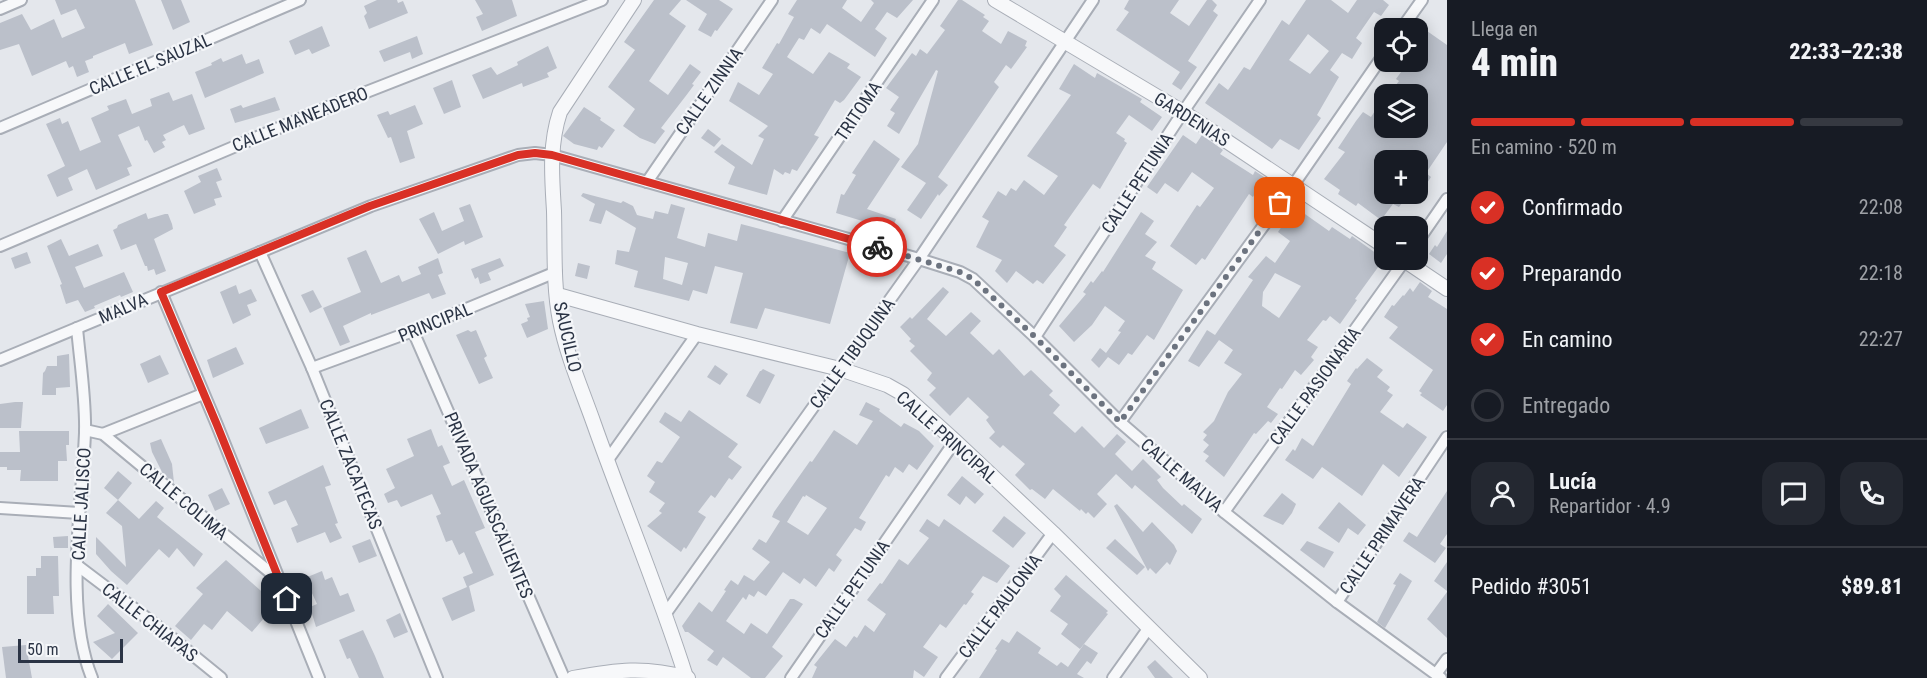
<!DOCTYPE html>
<html lang="es">
<head>
<meta charset="utf-8">
<style>
  body { margin:0; font-family:"Roboto Condensed",sans-serif; background:#242831; color:#f1f3f6; height:100vh; display:flex; flex-direction:column; font-size:22px; white-space:nowrap }
  * { box-sizing:border-box; margin:0 }
  p { font-size:20px; color:#9ea1a6 }
  .icon { flex:none; width:33px; height:33px; fill:none; stroke:currentColor; stroke-width:2; stroke-linecap:round; stroke-linejoin:round }
  .map { position:relative; flex:1; overflow:hidden }
  .sheet { display:flex; flex-direction:column; background:#171b24; width:480px }
  .sheet>* { flex:none }
  .controls { position:absolute; left:1374px; top:18px; display:grid; gap:12px }
  .controls a { display:grid; place-items:center; width:54px; height:54px; border-radius:12px; background:#171b24; box-shadow:0 3px 15px #0003; font-size:30px }
  .scale { position:absolute; left:18px; bottom:15px; width:105px; box-sizing:border-box; padding-left:6px; border:3px solid #2b3445; border-top:0; font-size:16px; line-height:21px; white-space:nowrap; color:#2b3445; -webkit-text-stroke:4px #f4f6f9; paint-order:stroke }
  .pin { position:absolute; display:grid; place-items:center; width:51px; height:51px; color:#fff; margin:-26px; border-radius:12px; box-shadow:0 3px 9px #0006 }
  .courier { position:absolute; display:grid; place-items:center; width:60px; height:60px; margin:-30px; border:4px solid #d93025; border-radius:50%; background:#fff; color:#222; box-shadow:0 2px 8px #0007 }
  .overview em { font-style:normal; font-weight:800 }
  .overview div { display:flex; flex-direction:column-reverse }
  .overview { display:flex; align-items:center; justify-content:space-between; height:102px; padding:0 24px }
  h1 { font-size:39px; font-weight:800; line-height:45px }
  .bar { display:grid; grid-template-columns:repeat(4,1fr); gap:9px 6px; align-content:center; height:72px; padding:0 24px }
  .bar i { height:8px; border-radius:4px; background:#363941 }
  .bar .active { background:#d93025 }
  .bar p { grid-column:span 4 }
  .line { display:flex; align-items:center; gap:15px; padding:0 24px; border-top:2px solid #363941 }
  .line div { flex:1 }
  .round { display:grid; place-items:center; flex:none; width:63px; height:63px; border-radius:18px; background:#242831 }
  ol { padding:0 24px; list-style:none }
  li { display:flex; align-items:center; gap:18px; height:66px }
  li p { margin-inline-start:auto }
  li .icon { padding:6px; border-radius:50%; background:#d93025; color:#fff; stroke-width:4 }
  li:last-child { color:#9ea1a6 }
  li i { width:33px; height:33px; border:3px solid #363941; border-radius:50% }
  main { display:flex; flex:1; min-height:0 }
  .map>svg:first-child { display:block }
  .building { fill:#bbc0ca; fill-rule:evenodd }
  .lines { fill:none; stroke-linecap:round; stroke-linejoin:round }
  .minor-casing { stroke:#a9aeb7; stroke-width:14 }
  .tertiary-casing { stroke:#a9aeb7; stroke-width:16 }
  .minor { stroke:#f7f8fa; stroke-width:10 }
  .tertiary { stroke:#f7f8fa; stroke-width:14 }
  .done { stroke:#6c737f; stroke-width:6; stroke-dasharray:0 10.8 }
  .route { stroke:#d93025; stroke-width:8 }
  .labels { text-anchor:middle; dominant-baseline:central; stroke-width:4.5; stroke-linejoin:round; paint-order:stroke }
  .street-label { font-size:18px; fill:#2b3445; stroke:#f4f6f9 }
</style>
</head>
<body>
<main>
<div class="map">
<svg width="1447" height="678" viewBox="0 0 1447 678">
  <rect width="100%" height="100%" fill="#e4e7ec"/>
  <g class="building">
    <path d="M55 0H135L153 45 129 54 125 43 93 56V58L85 61 89 72 77 77 73 66 69 68 66 61 32 76 19 44 0 50V23L22 14 31 30 54 19 62 38 85 28 76 9 61 15Z"/>
    <path d="M161 0H181L190 22 173 30Z"/>
    <path d="M377 0H397L398 3 403 1 408 13 369 29 364 16 367 13 364 6Z"/>
    <path d="M475 0H512L517 16 482 31 476 17 483 14Z"/>
    <path d="M654 0H681L669 14 686 26 649 81 668 95 690 64 701 72 692 84 694 85 685 97 661 128 665 131 655 144 640 138 623 126 635 109 608 87 635 50 624 42Z"/>
    <path d="M686 0H719L733 9 717 31 715 30 711 37 698 30 707 14Z"/>
    <path d="M797 0H847L842 8 861 22 874 3 871 0H913L897 18 887 12 875 29 887 38 875 57 827 24 820 34 811 28 804 40 799 38 787 57 813 74 829 52 850 64 847 68 861 77 844 100 840 103 835 100 814 135 819 137 797 171 792 169 790 174 785 172 783 175 774 169 767 195 728 184 735 167 714 152 722 144 752 165 764 139 758 136 768 126 729 101 738 82 759 95 773 74 762 68 777 43 779 44 794 17 788 14Z"/>
    <path d="M958 0H962L985 15 983 17 989 21 982 31 1001 44 1008 31 1027 41 1025 46 1027 47 1011 69 1006 65 994 82 999 87 938 177 948 185 939 196 938 194 921 219 907 210 926 183 901 167 918 144 938 71 936 70 899 134 887 126 895 113 890 110 899 97 886 88 912 53 916 56 920 49 927 54 945 30 940 26Z"/>
    <path d="M1129 0H1179L1170 13 1189 26 1207 0H1212L1217 5 1213 11 1218 15 1188 61 1197 67 1181 90 1172 84 1180 72 1116 30 1129 12 1124 9Z"/>
    <path d="M1306 0H1331L1348 13 1357 0H1383L1389 5 1381 16 1374 12 1356 38 1362 43 1352 59 1342 53 1330 70 1339 77 1317 115 1321 118 1299 150 1280 139 1272 149 1205 103 1219 83 1228 90 1244 67 1250 70 1282 20 1289 25ZM1308 34 1329 51 1310 74 1289 60Z"/>
    <path d="M322 26 330 46 312 54 309 49 295 55 289 41Z"/>
    <path d="M1427 31 1447 45V142L1426 173 1431 177 1418 197V160H1384V194H1409L1399 207 1393 204 1381 220 1358 203 1356 206 1338 194 1340 190 1324 179 1345 152 1338 148 1356 121 1363 112 1371 117 1384 97V128H1418V94H1389L1399 81 1396 79 1404 68 1406 69 1412 62H1418V46Z"/>
    <path d="M417 36 423 54 412 59 410 52 384 62 379 51Z"/>
    <path d="M548 46 557 68 547 73 549 77 523 87 522 83 483 99 472 75 491 67 497 75 518 65 517 62Z"/>
    <path d="M242 54 246 64 259 59 264 73 205 98 195 72 212 65 211 63 221 58 223 62Z"/>
    <path d="M1074 64 1095 78 1097 73 1142 99 1140 102 1162 117 1152 131 1129 115 1116 133 1125 139 1124 141 1127 143 1100 189 1093 184 1064 225 1067 227 1054 246 1066 255 1043 284 1037 280 1033 284 1016 271 1007 283 995 271 1002 260 976 247 989 221 982 217 998 191 1006 196 1011 188 1016 191 1024 180 1044 195 1058 176 1027 156 1071 95 1059 89Z"/>
    <path d="M452 80 461 107 444 114 433 88Z"/>
    <path d="M169 92 173 101 192 94 205 129 189 135 184 125 163 135 166 140 162 142 165 147 154 153 147 140 145 141 139 126 118 135 132 166 127 168 130 175 96 190 87 169 68 178 73 190 57 197 47 175 65 166 46 124 60 118 62 124 68 121 80 151 101 142 91 118 109 110 107 106 126 99 132 114 152 106 150 99Z"/>
    <path d="M275 97 280 110 235 123 230 109 241 105 243 108Z"/>
    <path d="M415 105 423 124 407 131 415 158 400 163 391 137 388 138 377 115 388 111 390 115Z"/>
    <path d="M584 107 601 118 600 120 615 130 602 148 599 146 597 150 574 144 563 136Z"/>
    <path d="M708 129 721 139 714 147 701 138Z"/>
    <path d="M1183 135 1196 144 1202 135 1223 150 1220 154 1253 175 1255 171 1264 177 1253 197 1249 194 1205 260 1202 258 1196 265 1170 246 1197 205 1200 207 1214 188 1192 172 1178 192 1165 183 1157 194 1147 187Z"/>
    <path d="M874 140 900 159 867 209 896 219 892 230 836 213 841 194 844 195 856 175 852 173Z"/>
    <path d="M217 168 222 180 216 182 222 197 214 199 216 205 194 214 184 191 201 182 198 176Z"/>
    <path d="M583 193 621 203 623 201 633 206 637 215 653 219 655 211 668 214 671 204 685 208 677 238 705 247 708 233 737 241 741 224 850 253 830 324 765 308 757 329 730 323 743 273 715 266 707 294 693 290 689 301 634 287 638 271 615 264 617 250 629 252 636 228 606 210 601 224 589 221 595 204 581 196ZM665 257 688 263 682 285 663 279Z"/>
    <path d="M470 204 483 237 465 245 464 241 438 254 419 219 434 212 442 231 464 221 459 208Z"/>
    <path d="M1295 207 1329 231 1332 227 1350 239 1352 236 1384 259 1355 299 1357 300 1340 324 1330 316 1326 321 1323 320 1307 340 1318 347 1311 357 1314 360 1301 375 1295 370 1282 389 1280 388 1267 407 1278 414 1271 423 1268 421 1256 434 1254 433 1224 477 1205 461 1209 456 1203 452 1209 445 1203 440 1207 435 1203 432 1214 421 1228 392 1242 374 1224 363 1233 350 1219 340 1199 367 1188 361 1207 330 1215 335 1253 280 1248 277 1266 256 1275 263 1290 241 1278 232ZM1275 273 1301 286 1279 318 1262 306 1263 292Z"/>
    <path d="M1141 212 1154 221 1145 234 1157 242 1145 256 1156 262 1152 269 1183 290 1154 340 1147 335 1132 355 1128 353 1119 365 1108 357 1099 368 1091 360 1100 348 1106 353 1121 332 1118 331 1125 321 1105 306 1092 325 1074 342 1059 326 1086 294 1083 292 1091 281 1093 283 1102 271 1103 272Z"/>
    <path d="M146 213 148 219 165 214H168L172 224 173 229 154 239 166 271 156 275 154 269 148 271 147 266H145L136 244 121 250 113 230 117 228 118 225Z"/>
    <path d="M1447 231V254L1441 263 1429 254 1435 245 1437 247Z"/>
    <path d="M61 239 69 256 98 244 103 256 75 267 84 288 124 272 133 292 121 297 120 295 94 306 95 308 85 312 78 300 66 304 60 285 62 284 47 246Z"/>
    <path d="M366 250 381 283 399 275 402 282 421 274 418 267 438 258 443 273 438 275 446 294 432 299 429 293 371 315V313L343 326 350 342 340 346 323 308 361 292 347 258Z"/>
    <path d="M27 252 31 263 15 269 11 258Z"/>
    <path d="M500 258 504 266 488 273 491 280 480 284 478 277 475 279 471 269Z"/>
    <path d="M578 263 590 266 587 279 575 276Z"/>
    <path d="M1420 282 1432 291 1428 297 1447 309V405L1443 411 1420 395 1422 393 1419 391 1433 370 1389 338 1398 327 1384 317 1392 305 1394 306 1403 295 1404 296 1410 288 1413 292Z"/>
    <path d="M236 285 239 294 251 289 257 301 247 305 251 315 233 324 220 292Z"/>
    <path d="M943 287 949 292 927 319 946 336 971 312 981 321 970 333 993 355 999 349 1024 376 1031 370 1053 391 1049 395 1060 405 1053 413 1075 433 1082 426 1104 448 1117 434 1126 442 1115 454 1132 471 1143 459 1161 477 1157 480 1163 488 1182 506 1184 504 1202 519 1192 534 1135 485 1132 489 1116 474 1097 494 1107 504 1094 518 1088 512 1086 514 1081 509 1080 511 1053 489 1045 499 1032 489 1030 490 1015 475 1025 464 1003 445 1000 448 989 438 995 432 986 420 989 417 968 397 950 416 929 395 936 388 927 380 932 373 910 351 915 346 909 341 911 339 900 327 910 317 912 319Z"/>
    <path d="M313 290 322 307 310 313 301 295Z"/>
    <path d="M544 301 548 329 527 338 521 324 528 321 527 318 530 317 525 304Z"/>
    <path d="M468 330 471 332 476 330 487 356 484 358 493 378 479 384 456 335Z"/>
    <path d="M236 347 244 364 213 378 207 360Z"/>
    <path d="M69 354 70 387 56 388V395H42L43 373 45 371 47 366H57V356Z"/>
    <path d="M160 355 169 374 148 383 140 364Z"/>
    <path d="M1367 358 1383 370 1377 377 1390 387 1387 391 1393 395 1380 412 1403 428 1407 423 1427 437 1399 477 1383 464 1362 496 1322 467 1313 479 1285 460 1293 449 1295 451 1302 438 1313 446 1351 384 1347 381 1356 368 1357 369Z"/>
    <path d="M715 365 728 374 720 385 707 377Z"/>
    <path d="M763 369 775 375 760 404 746 396 760 371H761Z"/>
    <path d="M15 402H23L21 428H0V404Z"/>
    <path d="M866 402 880 409 879 411 901 427 904 423 919 431 934 446 917 470 909 464 903 473 895 467 889 477 886 475 859 518 866 522 861 531 855 528 836 555 842 560 834 572 829 568 816 587 804 578 800 584 783 572 766 596 758 591 754 597 749 594 746 600 743 597 726 621 744 634 751 623 767 634 790 599H794L803 604 772 647 783 656 765 678H751L723 657 717 666 707 660 714 651 688 632H685L682 626 699 602 712 612 726 591 724 590 731 580 738 585 744 575 754 581 770 562 752 549 759 539 766 543 780 521 772 517 774 512 810 461 812 462 834 430 857 445 873 421 859 415ZM806 495 827 508 808 535 787 522 803 496 805 497Z"/>
    <path d="M301 409 309 428 266 444 259 428Z"/>
    <path d="M689 410 738 444 728 457 742 467 732 480 729 478 715 498 711 495 698 512 706 517 686 549 684 547 681 552 647 526 662 513 659 511 665 503 649 492 655 482 647 476 657 461 662 463 680 437 659 422 665 412 681 422Z"/>
    <path d="M431 429 438 447 442 445 450 463 443 466 452 486 464 480 485 528 475 532 494 575 469 586 475 611 452 621 442 598 467 587 463 577 473 573 464 552 459 555 452 540 446 542 436 516 441 514 432 494 401 507 397 500 388 503 384 494 395 488 386 469 414 456 407 439Z"/>
    <path d="M19 431H69V445H66L67 461H58V481H20L21 470H7V467H0V452H20Z"/>
    <path d="M161 439 172 464 174 483 163 474 152 452 150 443Z"/>
    <path d="M323 465 331 485 325 487 338 523 335 524 342 538 330 543 325 532 297 543 291 528 298 525 286 500 274 505 268 492Z"/>
    <path d="M118 471 132 483 118 500 104 488Z"/>
    <path d="M962 476 984 494 975 504 966 496 960 505 947 495Z"/>
    <path d="M222 488 230 504 215 511 208 495Z"/>
    <path d="M1447 491V534L1440 544 1446 548 1435 563 1403 541 1409 532 1417 537Z"/>
    <path d="M1282 493 1296 504 1292 513 1283 525 1263 516Z"/>
    <path d="M118 500 139 519 156 501 164 508 157 517 203 554 194 567 177 548 169 558 159 549 127 585 111 571 96 554V537L126 567 122 526 106 513Z"/>
    <path d="M1339 502 1366 525 1358 535 1348 528 1339 543 1318 528Z"/>
    <path d="M1117 504 1143 532 1152 522 1174 545 1177 551 1170 565 1167 562 1156 574 1150 568 1148 571 1114 506Z"/>
    <path d="M1004 516 1026 533 1013 548 992 531Z"/>
    <path d="M927 519 939 527 944 519 1010 566 997 583 983 576 971 592 974 594 966 605 964 604 946 628 940 624 923 647 938 657 924 677 914 670 913 678H812L817 667 814 665 835 639 846 647 854 636 857 638 865 625 874 632 886 614 867 600 880 583 882 584 899 559 908 565 929 538 919 531Z"/>
    <path d="M68 536V548H54L53 537Z"/>
    <path d="M370 539 377 556 359 563 352 546Z"/>
    <path d="M1115 539 1145 567 1137 575 1106 548Z"/>
    <path d="M1307 541 1334 552 1324 568 1300 550Z"/>
    <path d="M41 556H58L59 596H53L54 614H27V576H36V568H41Z"/>
    <path d="M226 560 276 604 252 632 227 611 212 630 204 624 191 640 175 626 203 594 196 588Z"/>
    <path d="M1447 562V591L1434 581Z"/>
    <path d="M322 571 325 580 332 577 340 596 348 593 355 611 316 627 310 607 317 604 305 578Z"/>
    <path d="M1400 573 1412 581 1385 628 1377 622 1396 585 1393 584Z"/>
    <path d="M1066 575 1108 611 1106 613 1108 614 1080 649 1061 634 1068 624 1050 611 1061 596 1054 589Z"/>
    <path d="M1447 592V638L1427 619Z"/>
    <path d="M108 604 138 633 112 659 93 642 115 633 97 616Z"/>
    <path d="M400 613 408 632 394 638 386 620Z"/>
    <path d="M363 630 375 656 384 678H359L350 658 347 659 339 640Z"/>
    <path d="M1017 631 1041 648 1038 653 1057 666 1061 662 1068 667 1084 644 1098 653 1091 664 1087 661 1077 674 1084 678H979L997 650 995 649 1002 639 1009 643Z"/>
    <path d="M26 645 32 678H6L2 647Z"/>
    <path d="M1155 660 1173 678H1155L1147 667Z"/>
  </g>
  <g class="lines">
    <g class="minor-casing">
      <g id="minor">
        <path d="M0 9 21 0"/>
        <path d="M1402 28 1422 0"/>
        <path d="M0 128 300 0"/>
        <path d="M647 182 772 0"/>
        <path d="M782 221 933 0"/>
        <path d="M1418 241 1447 199"/>
        <path d="M0 246 328 107 602 0"/>
        <path d="M260 252 312 368 437 678"/>
        <path d="M161 292 217 425 319 678"/>
        <path d="M77 328C80 362 86 399 85 433 82 507 64 609 92 678"/>
        <path d="M413 331 564 678"/>
        <path d="M1035 337 1183 112 1260 0"/>
        <path d="M0 360 371 206 518 155 535 153 552 155 919 259 960 272 973 279 1035 337 1120 422 1224 512 1337 602 1441 678"/>
        <path d="M312 368 413 331 556 272"/>
        <path d="M1120 422 1294 184 1384 54"/>
        <path d="M85 430 103 434 278 579"/>
        <path d="M103 434 203 394"/>
        <path d="M607 461 697 334"/>
        <path d="M0 508 79 513"/>
        <path d="M1224 512 1405 260"/>
        <path d="M78 566 156 625 221 678"/>
        <path d="M1337 602 1447 437"/>
        <path d="M666 613 919 259 1093 0"/>
        <path d="M1436 674 1447 659"/>
        <path d="M791 678 955 441"/>
        <path d="M946 678 1053 533"/>
        <path d="M1113 678 1148 629"/>
      </g>
    </g>
    <g class="tertiary-casing">
      <g id="tertiary">
        <path d="M634 0 560 112C549 145 552 178 554 211 555 247 553 285 560 321 567 356 582 390 594 424 624 509 659 591 686 677"/>
        <path d="M995 0 1183 112 1384 246"/>
        <path d="M1404 260 1447 289"/>
        <path d="M558 295 697 334 840 369 887 385 903 394 955 441 1053 533 1200 678"/>
        <path d="M573 678C617 670 644 666 688 678"/>
      </g>
    </g>
    <use href="#minor" class="minor"/>
    <use href="#tertiary" class="tertiary"/>
  </g>
  <g class="lines">
    <path class="done" d="M877 247 960 272 973 279 1035 337 1120 422 1280 203"/>
    <path class="route" d="M287 599 217 425 161 292 370 206 518 155 535 153 552 155 877 247"/>
  </g>
  <g class="labels">
    <g class="street-label">
      <text transform="translate(150 64) rotate(-23)">CALLE EL SAUZAL</text>
      <text transform="translate(709 91) rotate(-55)">CALLE ZINNIA</text>
      <text transform="translate(858 111) rotate(-56)">TRITOMA</text>
      <text transform="translate(300 119) rotate(-22)">CALLE MANEADERO</text>
      <text transform="translate(1192 119) rotate(32)">GARDENIAS</text>
      <text transform="translate(1137 183) rotate(-57)">CALLE PETUNIA</text>
      <text transform="translate(123 308) rotate(-23)">MALVA</text>
      <text transform="translate(435 322) rotate(-22)">PRINCIPAL</text>
      <text transform="translate(568 337) rotate(77)">SAUCILLO</text>
      <text transform="translate(852 353) rotate(-54)">CALLE TIBUQUINA</text>
      <text transform="translate(1315 386) rotate(-54)">CALLE PASIONARIA</text>
      <text transform="translate(947 437) rotate(42)">CALLE PRINCIPAL</text>
      <text transform="translate(351 464) rotate(68)">CALLE ZACATECAS</text>
      <text transform="translate(1182 475) rotate(41)">CALLE MALVA</text>
      <text transform="translate(184 501) rotate(40)">CALLE COLIMA</text>
      <text transform="translate(81 504) rotate(-87)">CALLE JALISCO</text>
      <text transform="translate(489 505) rotate(67)">PRIVADA AGUASCALIENTES</text>
      <text transform="translate(1382 535) rotate(-56)">CALLE PRIMAVERA</text>
      <text transform="translate(852 589) rotate(-55)">CALLE PETUNIA</text>
      <text transform="translate(1000 606) rotate(-53)">CALLE PAULONIA</text>
      <text transform="translate(150 622) rotate(38)">CALLE CHIAPAS</text>
    </g>
  </g>
</svg>
<div class="controls">
<a><svg class="icon" aria-label="locate" viewBox="0 0 24 24"><circle cx="12" cy="12" r="6"/><path d="M12 2v4M12 18v4M2 12h4M18 12h4"/></svg></a>
<a><svg class="icon" aria-label="layers" viewBox="0 0 24 24"><path d="M12 4l9 5-9 5-9-5zM3 14l9 5 9-5"/></svg></a>
<a>+</a>
<a>−</a>
</div>
<div class="scale">50 m</div>
<div class="pin" style="left:1280px;top:203px;background:#ea580c"><svg class="icon" aria-label="bag" viewBox="0 0 24 24"><path d="M5 8h14l-1 12H6zM9 8a3 3 0 0 1 6 0"/></svg></div>
<div class="pin" style="left:287px;top:599px;background:#1f2937"><svg class="icon" aria-label="home" viewBox="0 0 24 24"><path d="M3 11l9-7 9 7M6 9v11h12V9"/></svg></div>
<div class="courier" style="left:877px;top:247px"><svg class="icon" aria-label="bike" viewBox="0 0 24 24"><circle cx="6" cy="16" r="4"/><circle cx="18" cy="16" r="4"/><path d="M6 16l4-8h5l3 8M10 8l3 8H6M13 5h3"/></svg></div>
</div>
<section class="sheet">
<div class="overview"><div><h1>4 min</h1><p>Llega en</p></div><em>22:33–22:38</em></div>
<div class="bar"><i class="active"></i><i class="active"></i><i class="active"></i><i></i><p>En camino · 520 m</p></div>
<ol>
<li><svg class="icon" aria-label="check" viewBox="0 0 24 24"><path d="M5 12l5 5 9-10"/></svg>Confirmado<p>22:08</p></li>
<li><svg class="icon" aria-label="check" viewBox="0 0 24 24"><path d="M5 12l5 5 9-10"/></svg>Preparando<p>22:18</p></li>
<li><svg class="icon" aria-label="check" viewBox="0 0 24 24"><path d="M5 12l5 5 9-10"/></svg>En camino<p>22:27</p></li>
<li><i></i>Entregado</li>
</ol>
<div class="line" style="height:108px"><a class="round"><svg class="icon" aria-label="person" viewBox="0 0 24 24"><circle cx="12" cy="8" r="4"/><path d="M4 21q1-7 8-7t8 7"/></svg></a><div><b>Lucía</b><p>Repartidor · 4.9</p></div><a class="round"><svg class="icon" aria-label="chat" viewBox="0 0 24 24"><path d="M4 5h16v11H9l-5 4z"/></svg></a><a class="round"><svg class="icon" aria-label="phone" viewBox="0 0 24 24"><path d="M5 4h4l2 5-3 2q2 4 5 5l2-3 5 2v4C11 20 4 13 5 4z"/></svg></a></div>
<div class="line" style="height:78px"><div>Pedido #3051</div><b>$89.81</b></div>
</section>
</main>
</body>
</html>
